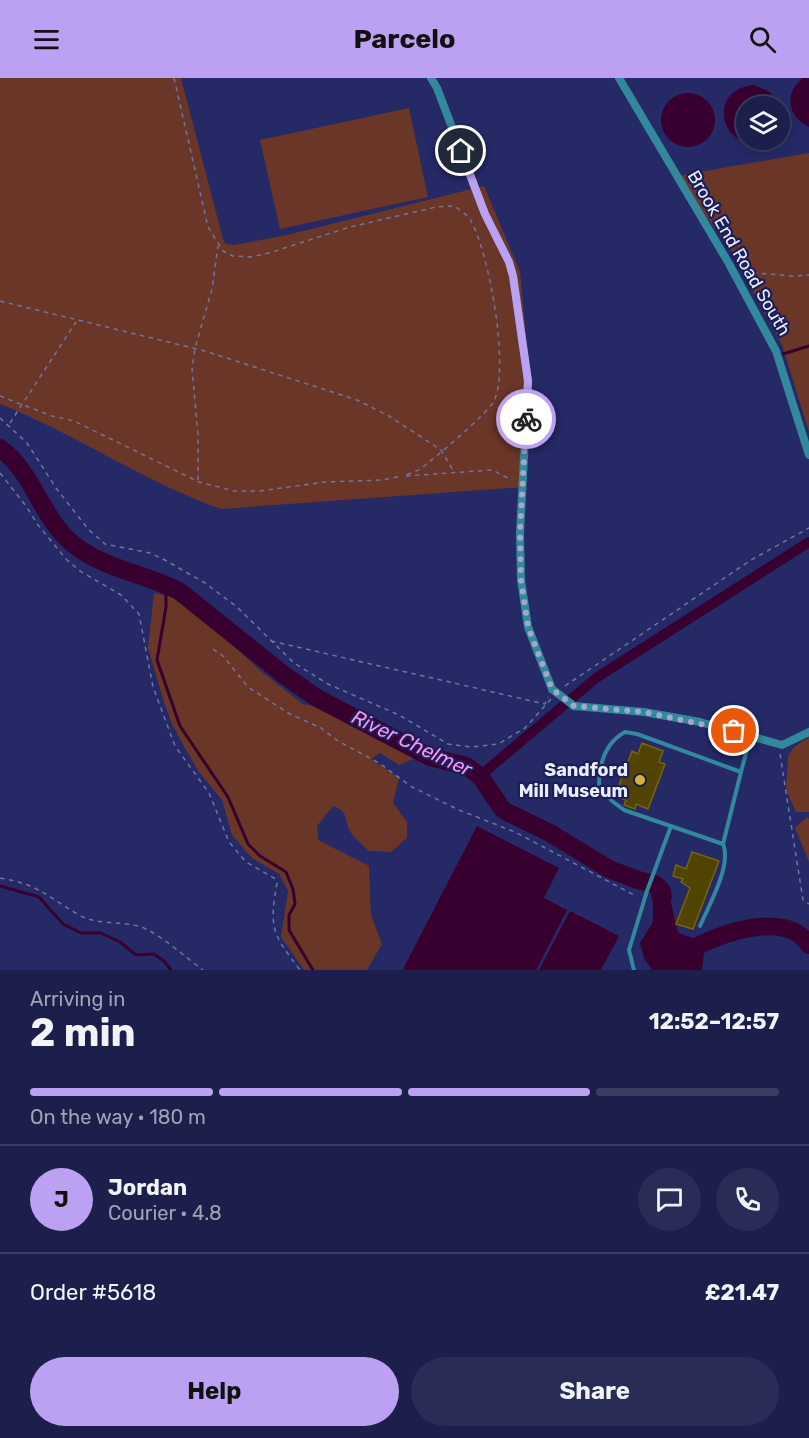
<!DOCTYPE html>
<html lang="en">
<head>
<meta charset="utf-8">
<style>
  body { margin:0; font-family:Rubik,sans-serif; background:#292c56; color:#f1f3f6; height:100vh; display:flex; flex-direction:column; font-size:22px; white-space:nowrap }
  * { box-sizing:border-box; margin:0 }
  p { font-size:20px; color:#a0a2b5 }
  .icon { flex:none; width:33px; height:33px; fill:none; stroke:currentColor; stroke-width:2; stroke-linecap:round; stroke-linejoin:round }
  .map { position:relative; height:892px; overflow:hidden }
  .details { display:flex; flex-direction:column; background:#1c1f4c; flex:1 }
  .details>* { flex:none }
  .fabs { position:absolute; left:736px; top:18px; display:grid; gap:12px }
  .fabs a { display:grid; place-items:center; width:54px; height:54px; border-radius:50%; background:#1c1f4c; box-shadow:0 3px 15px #0003,0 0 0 2px #3a3d64; font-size:30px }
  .pin { position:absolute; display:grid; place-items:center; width:51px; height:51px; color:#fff; margin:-26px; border:3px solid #fff; border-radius:50%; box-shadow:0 2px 6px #0007 }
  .courier { position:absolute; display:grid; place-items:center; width:60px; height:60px; margin:-30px; border:4px solid #bca0f2; border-radius:50%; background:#fff; color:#222; box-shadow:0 2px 8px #0007 }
  .headline em { font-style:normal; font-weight:700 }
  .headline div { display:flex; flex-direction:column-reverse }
  .headline { display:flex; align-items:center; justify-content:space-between; height:102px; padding:0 30px }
  h1 { font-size:39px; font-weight:700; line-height:45px }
  .bar { display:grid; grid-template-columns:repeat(4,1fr); gap:9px 6px; align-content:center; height:72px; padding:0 30px }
  .bar i { height:8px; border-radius:4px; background:#3a3d64 }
  .bar .selected { background:#bca0f2 }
  .bar p { grid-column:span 4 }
  .line { display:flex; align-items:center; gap:15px; padding:0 30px; border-top:2px solid #3a3d64 }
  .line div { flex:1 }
  .round { display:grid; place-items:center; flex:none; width:63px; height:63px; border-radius:32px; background:#292c56 }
  .cta { display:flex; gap:12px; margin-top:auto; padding:12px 30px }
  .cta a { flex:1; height:69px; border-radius:36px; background:#bca0f2; color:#111; font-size:24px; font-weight:700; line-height:69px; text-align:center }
  .cta a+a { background:#292c56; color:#f1f3f6 }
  header { display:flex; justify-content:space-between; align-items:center; height:78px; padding:0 30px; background:#bca0f2; color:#111; font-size:27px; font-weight:700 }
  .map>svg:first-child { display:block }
  .green { fill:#6a3628 }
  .water { fill:#38002f }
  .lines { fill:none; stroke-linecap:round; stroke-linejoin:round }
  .stream { stroke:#38002f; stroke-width:3 }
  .canal { stroke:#38002f; stroke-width:10 }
  .river { stroke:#38002f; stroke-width:18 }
  .building { fill:#514403; stroke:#796502; stroke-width:1.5 }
  .path { stroke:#7074a0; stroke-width:1.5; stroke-dasharray:4.5 4.5; stroke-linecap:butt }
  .service { stroke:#32889c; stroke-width:4 }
  .minor { stroke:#32889c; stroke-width:8 }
  .minor-bridge { stroke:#32889c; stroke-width:8 }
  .done { stroke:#a4a8c8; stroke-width:6; stroke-dasharray:0 10.8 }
  .route { stroke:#bca0f2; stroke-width:8 }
  .poi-dot { fill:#d4b635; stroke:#1c1e5a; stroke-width:2 }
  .labels { text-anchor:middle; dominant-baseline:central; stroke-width:4.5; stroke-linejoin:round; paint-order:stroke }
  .street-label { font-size:18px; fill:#e9edfc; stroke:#1c1e5a }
  .poi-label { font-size:18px; font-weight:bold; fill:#e9edfc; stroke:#1c1e5a; text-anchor:end }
  .water-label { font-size:20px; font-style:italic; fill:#fe95e7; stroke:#1c1e5a }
</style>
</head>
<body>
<header><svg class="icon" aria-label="menu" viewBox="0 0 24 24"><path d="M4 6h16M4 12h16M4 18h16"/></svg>Parcelo<svg class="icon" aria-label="search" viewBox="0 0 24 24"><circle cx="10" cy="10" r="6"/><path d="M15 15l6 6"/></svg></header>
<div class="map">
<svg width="809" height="892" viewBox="0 0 809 892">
  <rect width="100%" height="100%" fill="#252966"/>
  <g class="green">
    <path d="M0 0H181L223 161 226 166 234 167 287 157 484 108 520 194 530 303 524 409 221 431C144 404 76 356 0 326Z"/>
    <path d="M409 30 428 119 280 151 260 62Z"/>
    <path d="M809 75V354L782 267 732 174 676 98Z"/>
    <path d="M154 515 183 521 263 595 303 626 315 628 340 638 363 651 409 671 413 681 399 687 380 675 371 681 399 700 393 725 407 744V760L391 774 369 773C363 767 352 759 349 751 344 738 348 734 333 728L317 748 318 762 369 788 371 837 382 866 367 892H304L281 859 288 813 279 796 252 780 232 757 222 722 199 694 186 672 172 646 163 621 148 570Z"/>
    <path d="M809 659V734H796L786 712 788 678 794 669Z"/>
    <path d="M807 739 809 741V784L795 750Z"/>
  </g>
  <g class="water">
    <path d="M803 0H809V49C788 39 783 15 803 0Z"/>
    <path d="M754 7 770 14 779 28H747V62H760C721 74 706 11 754 7Z"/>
    <circle cx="688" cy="42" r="27"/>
    <path d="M477 748 559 790 544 820 567 832 536 892H405L403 891Z"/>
    <path d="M656 798C667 803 671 807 672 820L652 822 651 812Z"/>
    <path d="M671 825 678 855 693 860 705 868 702 892H652L644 880 640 865 652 846 657 826Z"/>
    <path d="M570 833 619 858 601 892H539Z"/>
  </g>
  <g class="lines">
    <g class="stream">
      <path d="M783 276 809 268"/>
      <path d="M166 506V529L157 582 180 648 228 719 248 766 260 778 286 794 293 811 295 826 289 837V852L313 892"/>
      <path d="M0 808 39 819 63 846 81 855H101L120 864 136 877 154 876 164 883 171 892"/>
    </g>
    <path class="canal" d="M480 698 596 600 809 464"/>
    <g class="river">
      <path d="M0 370C34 395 41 440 73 466 106 492 143 495 179 513L284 597 317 620 430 679 466 688 480 698 503 732 550 755 609 791 638 802 655 806 662 814V850"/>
      <path d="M681 878C709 858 785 829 809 867"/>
    </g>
  </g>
  <g class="building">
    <path d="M642 665 663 673 659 684 665 686 648 731 636 726 635 731 624 727 626 722 615 718 632 673 638 676Z"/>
    <path d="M692 774 719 783 693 851 676 846 690 810 681 804 683 801 673 798 676 787 686 791Z"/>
  </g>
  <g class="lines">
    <g class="path">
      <path d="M174 0 208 149 223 173 233 178 250 179 269 175 350 149 436 129 454 128C460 132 468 137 471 143 489 175 510 290 494 323 488 335 433 382 420 391 415 394 408 396 403 398"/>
      <path d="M744 194 792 198 809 197"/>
      <path d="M0 223 205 273 357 322 389 338 441 372 454 394"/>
      <path d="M0 318 52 338 74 343 199 404 234 413H260L325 404 383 402 401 398"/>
      <path d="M0 340 27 365 56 410 88 451 105 466 150 475 165 482 205 505 237 529 294 585 328 606 399 637 448 666 471 669 498 666 525 650 551 621"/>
      <path d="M10 345 76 244"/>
      <path d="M0 395 26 428 38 447 66 481 80 493 121 517 139 536 153 609 175 668 209 715 229 764 246 784 274 800 277 805C269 851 272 855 300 892"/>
      <path d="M406 398 492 392 512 402"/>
      <path d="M198 402V357L192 291 195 270 212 211 218 168"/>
      <path d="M271 563 545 626 548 619"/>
      <path d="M213 571 223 578 248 609 288 635 321 650 338 663 379 685 412 709 459 732 515 754 636 818"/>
      <path d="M565 608 751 482 809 450"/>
      <path d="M780 676 803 822 809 826"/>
      <path d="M0 800C38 806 48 819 79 837 96 847 119 843 138 848 157 853 186 880 203 892"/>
    </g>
    <g class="service">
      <path d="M625 654 637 656 741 694 723 766 624 732 612 723 599 708C599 686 605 665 625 654Z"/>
      <path d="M741 694 750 660"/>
      <path d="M700 848C709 827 732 787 723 766"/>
      <path d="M634 892 629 872 647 813 671 748"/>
    </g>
    <g class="minor">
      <path d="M431 0 437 10 485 136 509 184 513 198 528 303 520 455 521 502 528 549 552 611"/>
      <path d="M619 0 728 184 776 273 809 377"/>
      <path d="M574 628 644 634 700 644 782 667 809 654"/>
    </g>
    <path class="minor-bridge" d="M552 611 574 628"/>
  </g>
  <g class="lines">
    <path class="done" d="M526 341 520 455 521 502 528 549 552 611 574 628 644 634 734 653"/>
    <path class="route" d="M461 73 485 136 509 184 513 198 528 303 526 341"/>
  </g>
  <circle class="poi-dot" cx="640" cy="702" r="6"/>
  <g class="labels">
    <g class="street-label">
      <text transform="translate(739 175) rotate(60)">Brook End Road South</text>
    </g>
    <g class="poi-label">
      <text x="628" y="692">Sandford<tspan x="628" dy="21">Mill Museum</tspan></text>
    </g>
    <g class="water-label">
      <text transform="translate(412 665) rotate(25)">River Chelmer</text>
    </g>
  </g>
</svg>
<div class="fabs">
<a><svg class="icon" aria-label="layers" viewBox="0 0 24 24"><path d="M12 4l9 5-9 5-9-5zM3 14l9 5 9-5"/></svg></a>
</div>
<div class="pin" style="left:734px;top:653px;background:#ea580c"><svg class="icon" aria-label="bag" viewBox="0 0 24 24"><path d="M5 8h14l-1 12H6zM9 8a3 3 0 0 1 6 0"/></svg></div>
<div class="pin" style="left:461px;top:73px;background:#1f2937"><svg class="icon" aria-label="home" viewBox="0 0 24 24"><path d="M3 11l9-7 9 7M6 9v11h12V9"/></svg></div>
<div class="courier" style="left:526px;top:341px"><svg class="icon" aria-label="bike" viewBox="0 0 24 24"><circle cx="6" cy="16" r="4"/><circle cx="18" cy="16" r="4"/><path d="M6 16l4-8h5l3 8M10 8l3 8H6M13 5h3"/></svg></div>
</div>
<section class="details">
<div class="headline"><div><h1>2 min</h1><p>Arriving in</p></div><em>12:52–12:57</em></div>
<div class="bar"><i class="selected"></i><i class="selected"></i><i class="selected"></i><i></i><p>On the way · 180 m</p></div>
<div class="line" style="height:108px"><b class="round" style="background:#bca0f2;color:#111">J</b><div><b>Jordan</b><p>Courier · 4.8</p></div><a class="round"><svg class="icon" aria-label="chat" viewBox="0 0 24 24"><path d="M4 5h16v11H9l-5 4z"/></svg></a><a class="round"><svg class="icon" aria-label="phone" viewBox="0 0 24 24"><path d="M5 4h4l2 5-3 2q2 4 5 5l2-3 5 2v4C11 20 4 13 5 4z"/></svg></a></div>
<div class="line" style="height:78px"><div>Order #5618</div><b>£21.47</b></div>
<div class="cta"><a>Help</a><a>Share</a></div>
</section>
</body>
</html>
